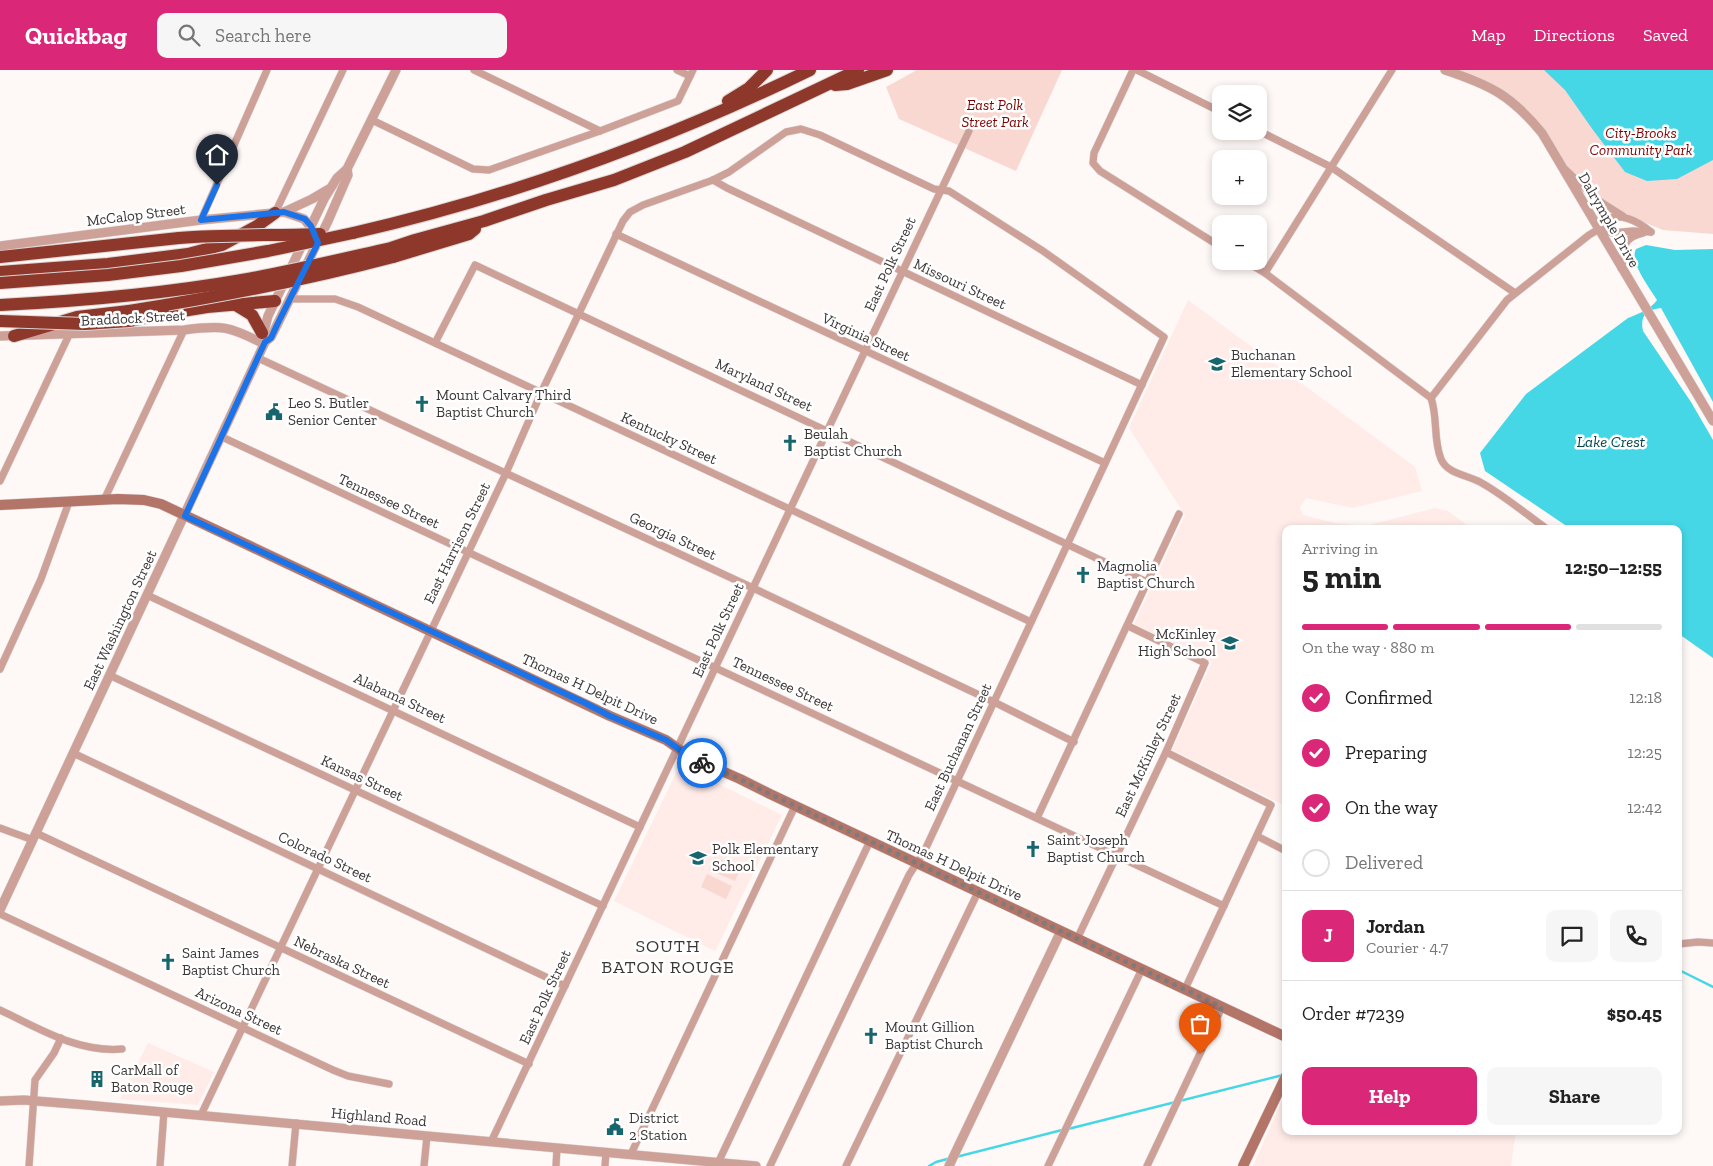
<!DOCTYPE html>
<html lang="en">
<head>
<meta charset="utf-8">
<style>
  body { margin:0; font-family:"Zilla Slab",serif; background:#f6f6f6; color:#222; height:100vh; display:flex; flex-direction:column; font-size:19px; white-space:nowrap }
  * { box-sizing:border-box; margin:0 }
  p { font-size:16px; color:#767676 }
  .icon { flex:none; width:28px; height:28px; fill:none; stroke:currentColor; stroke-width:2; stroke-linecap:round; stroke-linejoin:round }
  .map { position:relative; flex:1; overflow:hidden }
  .sheet { position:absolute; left:1282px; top:455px; width:400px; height:610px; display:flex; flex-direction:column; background:#fff; border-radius:10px; box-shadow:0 2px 8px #0003 }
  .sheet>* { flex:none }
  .fabs { position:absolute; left:1212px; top:15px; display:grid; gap:10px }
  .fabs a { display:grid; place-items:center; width:55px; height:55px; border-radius:10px; background:#fff; box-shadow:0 2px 8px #0003; font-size:25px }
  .pin { position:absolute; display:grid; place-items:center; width:42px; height:42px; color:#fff; margin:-51px -21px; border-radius:50% 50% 50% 0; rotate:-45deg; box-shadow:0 0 5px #0007 }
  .pin .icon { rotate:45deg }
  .courier { position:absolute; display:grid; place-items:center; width:50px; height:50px; margin:-25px; border:4px solid #1a73e8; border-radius:50%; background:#fff; color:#222; box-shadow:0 1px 6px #0007 }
  .headline em { font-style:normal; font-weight:700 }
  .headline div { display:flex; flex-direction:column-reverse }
  .headline { display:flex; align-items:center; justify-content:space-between; height:85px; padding:0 20px }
  h1 { font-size:32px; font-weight:700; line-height:38px }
  .bar { display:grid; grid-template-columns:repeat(4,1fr); gap:8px 5px; align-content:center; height:60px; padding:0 20px }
  .bar i { height:6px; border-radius:4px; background:#e0e0e0 }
  .bar .selected { background:#db2777 }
  .bar p { grid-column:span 4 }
  .line { display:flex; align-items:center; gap:12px; padding:0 20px; border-top:1px solid #e0e0e0 }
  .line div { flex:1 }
  .round { display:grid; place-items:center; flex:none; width:52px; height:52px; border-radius:10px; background:#f6f6f6 }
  ol { padding:0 20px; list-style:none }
  li { display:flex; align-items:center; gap:15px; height:55px }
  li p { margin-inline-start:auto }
  li .icon { padding:5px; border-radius:50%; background:#db2777; color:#fff; stroke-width:4 }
  li:last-child { color:#767676 }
  li i { width:28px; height:28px; border:2px solid #e0e0e0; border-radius:50% }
  .primary-button { display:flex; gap:10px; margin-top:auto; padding:10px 20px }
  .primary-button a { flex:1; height:58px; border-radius:10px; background:#db2777; color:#fff; font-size:20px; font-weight:700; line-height:58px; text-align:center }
  .primary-button a+a { background:#f6f6f6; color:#222 }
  header { display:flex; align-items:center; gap:30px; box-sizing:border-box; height:70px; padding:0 25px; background:#db2777; color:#fff }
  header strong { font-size:24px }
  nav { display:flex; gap:28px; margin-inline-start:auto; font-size:18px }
  .search { width:350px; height:45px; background:#f6f6f6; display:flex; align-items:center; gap:12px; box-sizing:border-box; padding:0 18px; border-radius:10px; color:#767676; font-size:19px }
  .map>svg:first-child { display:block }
  .built { fill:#ffebe7 }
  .green { fill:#f9d8d2 }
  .water { fill:#46d7e7 }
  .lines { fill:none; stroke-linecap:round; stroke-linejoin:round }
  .stream { stroke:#46d7e7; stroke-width:2.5 }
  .minor-casing { stroke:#dbd5d4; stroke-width:8 }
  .tertiary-casing { stroke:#dbd5d4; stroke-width:10 }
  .secondary-casing { stroke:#dbd5d4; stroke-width:11 }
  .motorway-casing { stroke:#dbd5d4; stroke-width:14 }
  .minor { stroke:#cda198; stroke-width:7 }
  .tertiary { stroke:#cda198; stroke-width:9 }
  .secondary { stroke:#b47569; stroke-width:10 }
  .motorway { stroke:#8e372b; stroke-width:12 }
  .motorway-bridge-casing { stroke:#dbd5d4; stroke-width:14; stroke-linecap:butt }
  .motorway-bridge { stroke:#8e372b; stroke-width:12 }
  .done { stroke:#807b7a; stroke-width:5; stroke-dasharray:0 9 }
  .route { stroke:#1a73e8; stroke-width:6 }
  .labels { text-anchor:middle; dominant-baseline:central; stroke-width:5; stroke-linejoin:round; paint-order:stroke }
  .park-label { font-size:15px; font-style:italic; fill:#7e0300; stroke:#fff }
  .street-label { font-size:15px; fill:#3c3737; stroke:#fff }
  .poi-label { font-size:15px; fill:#3c3737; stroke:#fff; text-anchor:start }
  .water-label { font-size:16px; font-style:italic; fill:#02464c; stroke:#fff }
  .quarter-label { font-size:18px; letter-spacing:1px; fill:#3c3737; stroke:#fff }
</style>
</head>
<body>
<header>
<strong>Quickbag</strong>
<div class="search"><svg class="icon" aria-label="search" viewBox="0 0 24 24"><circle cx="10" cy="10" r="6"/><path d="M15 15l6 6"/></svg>Search here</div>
<nav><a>Map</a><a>Directions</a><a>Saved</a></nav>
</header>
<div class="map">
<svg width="1713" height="1096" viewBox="0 0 1713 1096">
  <rect width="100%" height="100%" fill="#fef8f6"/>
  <g class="built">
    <path d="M1188 230 1415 397 1422 421 1353 438 1306 428 1300 437 1303 445 1335 453 1366 456 1435 438 1448 441 1472 459H1286V736L1172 680 1212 592 1134 554 1185 445 1129 358Z"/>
    <path d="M680 695 782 745 715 881 614 831Z"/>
    <path d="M148 973 214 1002 198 1035 120 1029Z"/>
    <path d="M1286 1021V1061H1516L1511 1096H1253Z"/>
  </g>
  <g class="green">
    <path d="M917 0H1062L1016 101 899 49 886 17Z"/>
    <path d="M1445 0H1713V164L1663 160 1607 137 1562 96 1528 48 1503 25Z"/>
    <path d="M715 787 741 798 735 811 709 800Z"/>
    <path d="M707 804 732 816 726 829 701 817Z"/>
  </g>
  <g class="water">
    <path d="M1544 0H1713V90L1677 109 1647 111 1625 102 1593 60 1565 20Z"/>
    <path d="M1646 175 1675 180 1713 179V332L1661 238C1645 240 1640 247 1643 261L1691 332 1713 370V588L1679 564V459H1571L1485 401 1480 383 1526 324 1628 248C1638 244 1651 239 1657 230 1650 218 1629 192 1636 179Z"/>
  </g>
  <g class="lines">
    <g class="stream">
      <path d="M1679 900 1713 917"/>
      <path d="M1068 1059 1283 1005"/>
      <path d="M956 1087 1062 1060"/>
      <path d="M929 1096 936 1092 951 1088"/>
    </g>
    <g class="minor-casing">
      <g id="minor">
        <path d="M474 0 600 61"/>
        <path d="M677 0 690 6"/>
        <path d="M1133 0 1094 83 1093 93 1100 101 1221 177"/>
        <path d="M1137 0 1221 42"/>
        <path d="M372 50 473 99 489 100 600 61 678 31 693 0"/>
        <path d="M1259 61 1331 97 1515 223"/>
        <path d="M1566 100 1596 129 1623 146"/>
        <path d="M713 110 727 118 1142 315"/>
        <path d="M275 143 343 0"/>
        <path d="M201 150 267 0"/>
        <path d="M1599 159 1612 163 1633 161 1651 162"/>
        <path d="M616 164 1105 393"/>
        <path d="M1245 191 1265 203 1431 328C1438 347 1433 370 1441 389 1447 404 1468 405 1480 412 1502 424 1526 444 1547 459"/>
        <path d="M1621 198C1627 181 1618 169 1643 163"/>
        <path d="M1265 203 1392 0"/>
        <path d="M290 229H335L358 237 1031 552"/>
        <path d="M435 273 475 195 1147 512"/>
        <path d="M258 288 753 518 994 632 1074 672"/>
        <path d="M1431 328 1507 230 1589 165 1599 159 1604 150C1620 141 1639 152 1651 162"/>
        <path d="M222 367 1224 836"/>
        <path d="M0 411 69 265"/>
        <path d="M104 430 184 260"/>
        <path d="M147 525 640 757"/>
        <path d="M0 599 41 509 69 432"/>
        <path d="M109 605 603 836"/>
        <path d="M1166 682 1271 735 1185 919"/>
        <path d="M73 683 565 916"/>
        <path d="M1037 748 1179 444"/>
        <path d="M0 758 33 770"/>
        <path d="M36 763 529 994"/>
        <path d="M1257 766 1286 781"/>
        <path d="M0 844 333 1000 348 1006 389 1014"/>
        <path d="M1077 869 1166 682 1205 593 1128 556"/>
        <path d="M1679 874 1698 872 1713 873"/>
        <path d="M0 940C38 958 78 983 122 979"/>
        <path d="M201 1045 506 403 541 323 623 151 630 142 643 135 713 110 729 102 786 62 801 59 820 65 934 119 949 121 1043 181 1164 267 924 782 909 805 770 1096"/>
        <path d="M491 1072 969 61"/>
        <path d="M631 1084 795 736"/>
        <path d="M718 1093 870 771"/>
        <path d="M29 1096 35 1010 54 983 61 968"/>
        <path d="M160 1096 164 1042"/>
        <path d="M292 1096 296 1053"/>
        <path d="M424 1096 427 1066"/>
        <path d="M556 1096 557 1078"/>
        <path d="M605 1096 606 1082"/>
        <path d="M846 1096 978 822"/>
        <path d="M1048 1096 1142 899"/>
        <path d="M1147 1096 1222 937"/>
      </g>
    </g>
    <g class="tertiary-casing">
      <g id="tertiary">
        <path d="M1445 0C1490 15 1511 25 1542 63L1713 351"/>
        <path d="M284 142 304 149 312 159"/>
        <path d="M0 176 201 150 284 142 312 129 329 119"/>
        <path d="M263 265 268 246 324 129 337 108 347 99 396 0"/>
        <path d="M0 266 184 260C223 255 229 256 264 274"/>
        <path d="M0 840 265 272 271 267 277 255 328 151 348 105 347 99"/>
        <path d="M0 1031 24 1030 86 1035 756 1096"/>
        <path d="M949 1096 1061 861"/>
      </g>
    </g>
    <g class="secondary-casing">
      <g id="secondary">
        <path d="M0 435 118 429 144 430 161 434 610 646 666 670 690 687 740 709 770 724 1286 967"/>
        <path d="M1243 1096 1286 1006"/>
      </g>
    </g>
    <g class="motorway-casing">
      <g id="motorway">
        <path d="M835 15 847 14 887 0"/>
        <path d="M728 31 749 18 767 0"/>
        <path d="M353 163C511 127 664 71 810 0"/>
        <path d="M391 178 415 170 484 151 546 130 614 110 685 82 858 0"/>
        <path d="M0 187 179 168"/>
        <path d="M393 187 469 164 475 159"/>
        <path d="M0 202 108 194 188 184 222 175 257 156 275 143"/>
        <path d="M234 234 252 245 262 263"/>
        <path d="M164 244 207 237 275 231"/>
        <path d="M14 266 77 247 129 241"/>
      </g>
    </g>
    <use href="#minor" class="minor"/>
    <use href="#tertiary" class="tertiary"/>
    <use href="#secondary" class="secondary"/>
    <use href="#motorway" class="motorway"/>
    <g class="motorway-bridge-casing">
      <g id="motorway-bridge">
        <path d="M179 168C226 164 273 166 320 164"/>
        <path d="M0 213 108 205 181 196 268 181 353 163"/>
        <path d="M0 235C81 231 162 224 242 210 292 201 342 189 391 178"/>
        <path d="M129 241C218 227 306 210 393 187"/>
        <path d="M0 251 85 254 129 251 164 244"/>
      </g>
    </g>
    <use href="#motorway-bridge" class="motorway-bridge"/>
  </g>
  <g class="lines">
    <path class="done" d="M702 693 740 709 770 724 1222 937 1200 984"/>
    <path class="route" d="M217 115 201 150 284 142 305 149 311 156 318 173 277 255 271 268 265 272 185 446 585 633 610 646 666 670 690 687 702 693"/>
  </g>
  <defs>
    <g id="school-bare" transform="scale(1.35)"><path d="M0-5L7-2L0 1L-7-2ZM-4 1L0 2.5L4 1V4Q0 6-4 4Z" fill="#17656d" stroke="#fff" stroke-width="2.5" paint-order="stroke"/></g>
    <g id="church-bare" transform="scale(1.35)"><path d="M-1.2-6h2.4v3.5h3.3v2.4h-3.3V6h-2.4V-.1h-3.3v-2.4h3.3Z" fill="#17656d" stroke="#fff" stroke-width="2.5" paint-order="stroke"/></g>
    <g id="civic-bare" transform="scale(1.35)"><path d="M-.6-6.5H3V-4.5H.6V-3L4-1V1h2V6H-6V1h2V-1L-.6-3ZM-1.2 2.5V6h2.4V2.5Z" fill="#17656d" stroke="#fff" stroke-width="2.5" paint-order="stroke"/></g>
    <g id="building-bare" transform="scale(1.35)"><path d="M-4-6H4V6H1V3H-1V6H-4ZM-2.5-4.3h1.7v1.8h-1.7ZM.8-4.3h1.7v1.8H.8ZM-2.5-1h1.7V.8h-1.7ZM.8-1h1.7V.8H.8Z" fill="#17656d" stroke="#fff" stroke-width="2.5" paint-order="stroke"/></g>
  </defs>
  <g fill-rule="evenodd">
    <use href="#school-bare" x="1217" y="294"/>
    <use href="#church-bare" x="422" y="334"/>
    <use href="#civic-bare" x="274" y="342"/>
    <use href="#church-bare" x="790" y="373"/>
    <use href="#church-bare" x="1083" y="505"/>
    <use href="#school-bare" x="1230" y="573"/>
    <use href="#church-bare" x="1033" y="779"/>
    <use href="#school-bare" x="698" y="788"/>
    <use href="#church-bare" x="168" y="892"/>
    <use href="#church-bare" x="871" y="966"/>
    <use href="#building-bare" x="97" y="1009"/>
    <use href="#civic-bare" x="615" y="1057"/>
  </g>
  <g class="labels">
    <g class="park-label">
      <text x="995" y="35">East Polk<tspan x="995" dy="17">Street Park</tspan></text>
      <text x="1641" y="63">City-Brooks<tspan x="1641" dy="17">Community Park</tspan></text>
    </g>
    <g class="street-label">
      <text transform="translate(136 145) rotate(-7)">McCalop Street</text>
      <text transform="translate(1609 150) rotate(60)">Dalrymple Drive</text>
      <text transform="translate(890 194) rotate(-65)">East Polk Street</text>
      <text transform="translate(960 214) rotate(25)">Missouri Street</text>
      <text transform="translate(133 248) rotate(-3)">Braddock Street</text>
      <text transform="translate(866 267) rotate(25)">Virginia Street</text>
      <text transform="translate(764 315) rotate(25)">Maryland Street</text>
      <text transform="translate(669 368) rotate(25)">Kentucky Street</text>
      <text transform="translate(389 431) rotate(25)">Tennessee Street</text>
      <text transform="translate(673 466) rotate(25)">Georgia Street</text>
      <text transform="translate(457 473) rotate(-64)">East Harrison Street</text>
      <text transform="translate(120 550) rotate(-65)">East Washington Street</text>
      <text transform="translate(718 560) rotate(-65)">East Polk Street</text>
      <text transform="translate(783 614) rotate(25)">Tennessee Street</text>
      <text transform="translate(590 619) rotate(25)">Thomas H Delpit Drive</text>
      <text transform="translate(400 628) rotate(25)">Alabama Street</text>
      <text transform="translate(958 677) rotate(-65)">East Buchanan Street</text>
      <text transform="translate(1148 685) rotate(-65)">East McKinley Street</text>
      <text transform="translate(362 708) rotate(25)">Kansas Street</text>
      <text transform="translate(325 787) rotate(25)">Colorado Street</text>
      <text transform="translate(954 795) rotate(25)">Thomas H Delpit Drive</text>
      <text transform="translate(342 892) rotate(25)">Nebraska Street</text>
      <text transform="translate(545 927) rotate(-65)">East Polk Street</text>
      <text transform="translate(239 941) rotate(25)">Arizona Street</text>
      <text transform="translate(379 1047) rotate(5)">Highland Road</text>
    </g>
    <g class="poi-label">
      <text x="1231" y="285">Buchanan<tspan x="1231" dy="17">Elementary School</tspan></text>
      <text x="436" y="325">Mount Calvary Third<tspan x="436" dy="17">Baptist Church</tspan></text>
      <text x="288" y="333">Leo S. Butler<tspan x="288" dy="17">Senior Center</tspan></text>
      <text x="804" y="364">Beulah<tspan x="804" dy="17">Baptist Church</tspan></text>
      <text x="1097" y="496">Magnolia<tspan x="1097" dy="17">Baptist Church</tspan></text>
      <text x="1216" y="564" text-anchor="end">McKinley<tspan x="1216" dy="17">High School</tspan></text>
      <text x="1047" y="770">Saint Joseph<tspan x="1047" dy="17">Baptist Church</tspan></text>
      <text x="712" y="779">Polk Elementary<tspan x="712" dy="17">School</tspan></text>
      <text x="182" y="883">Saint James<tspan x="182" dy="17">Baptist Church</tspan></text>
      <text x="885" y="957">Mount Gillion<tspan x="885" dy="17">Baptist Church</tspan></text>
      <text x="111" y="1000">CarMall of<tspan x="111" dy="17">Baton Rouge</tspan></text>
      <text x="629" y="1048">District<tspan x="629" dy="17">2 Station</tspan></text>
    </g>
    <g class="water-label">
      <text x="1611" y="371">Lake Crest</text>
    </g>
    <g class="quarter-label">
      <text x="668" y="876">SOUTH<tspan x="668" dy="21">BATON ROUGE</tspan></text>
    </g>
  </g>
</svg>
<div class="fabs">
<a><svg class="icon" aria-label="layers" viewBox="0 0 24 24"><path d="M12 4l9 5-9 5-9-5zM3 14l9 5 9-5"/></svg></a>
<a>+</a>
<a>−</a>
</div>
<div class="pin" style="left:1200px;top:984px;background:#ea580c"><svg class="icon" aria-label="bag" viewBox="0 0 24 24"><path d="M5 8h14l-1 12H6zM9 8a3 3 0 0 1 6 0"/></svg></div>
<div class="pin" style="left:217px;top:115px;background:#1f2937"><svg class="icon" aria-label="home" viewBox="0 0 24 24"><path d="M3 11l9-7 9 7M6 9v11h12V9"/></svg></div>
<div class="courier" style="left:702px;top:693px"><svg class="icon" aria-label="bike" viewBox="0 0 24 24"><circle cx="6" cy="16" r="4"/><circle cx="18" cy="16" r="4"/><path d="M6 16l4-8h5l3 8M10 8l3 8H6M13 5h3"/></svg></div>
<section class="sheet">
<div class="headline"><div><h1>5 min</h1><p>Arriving in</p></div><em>12:50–12:55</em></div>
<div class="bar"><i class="selected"></i><i class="selected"></i><i class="selected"></i><i></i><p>On the way · 880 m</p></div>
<ol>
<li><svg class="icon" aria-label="check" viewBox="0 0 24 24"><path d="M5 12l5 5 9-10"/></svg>Confirmed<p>12:18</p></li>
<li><svg class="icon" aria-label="check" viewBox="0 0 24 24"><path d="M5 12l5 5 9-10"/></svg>Preparing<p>12:25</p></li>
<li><svg class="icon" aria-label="check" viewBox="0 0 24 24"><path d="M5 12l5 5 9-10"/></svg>On the way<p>12:42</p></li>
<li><i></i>Delivered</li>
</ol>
<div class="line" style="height:90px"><b class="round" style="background:#db2777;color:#fff">J</b><div><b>Jordan</b><p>Courier · 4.7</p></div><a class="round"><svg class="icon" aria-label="chat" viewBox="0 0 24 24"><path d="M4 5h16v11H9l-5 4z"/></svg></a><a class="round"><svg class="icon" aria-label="phone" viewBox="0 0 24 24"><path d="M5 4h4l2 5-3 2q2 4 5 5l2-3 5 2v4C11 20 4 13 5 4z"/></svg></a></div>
<div class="line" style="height:65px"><div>Order #7239</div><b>$50.45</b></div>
<div class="primary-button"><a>Help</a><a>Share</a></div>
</section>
</div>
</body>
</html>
